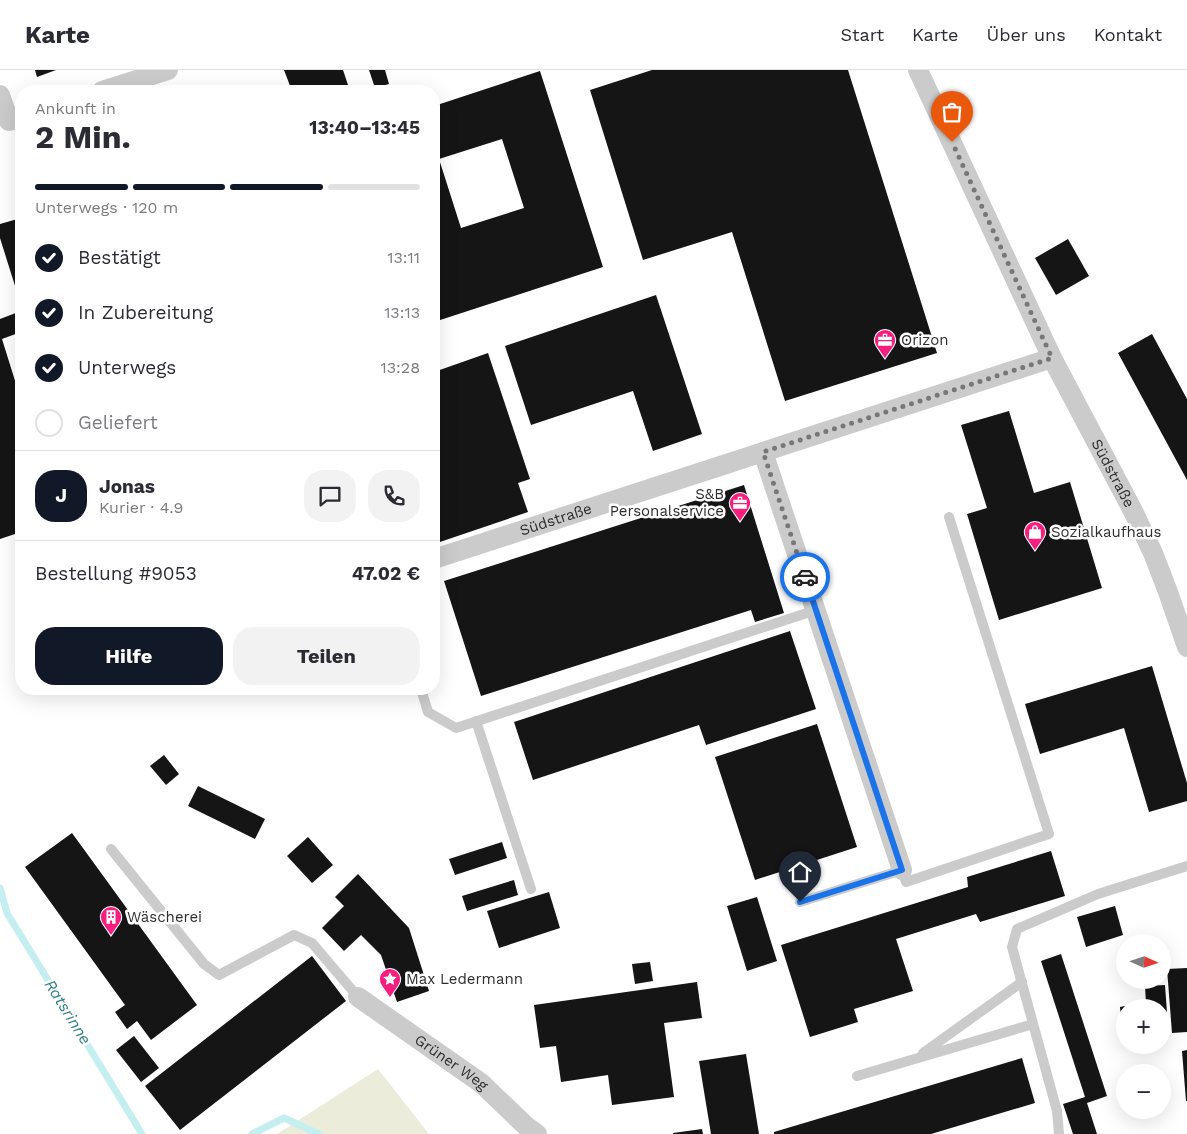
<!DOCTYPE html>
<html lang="de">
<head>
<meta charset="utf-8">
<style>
  body { margin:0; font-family:"Work Sans",sans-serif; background:#f2f2f3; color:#2b2b33; height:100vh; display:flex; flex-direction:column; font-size:19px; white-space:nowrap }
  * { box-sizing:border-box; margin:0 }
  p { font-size:16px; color:#7c7c81 }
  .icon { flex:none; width:28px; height:28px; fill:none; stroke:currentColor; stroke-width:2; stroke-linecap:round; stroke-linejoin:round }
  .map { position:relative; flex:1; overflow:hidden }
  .details { position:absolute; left:15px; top:15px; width:425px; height:610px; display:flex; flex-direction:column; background:#fff; border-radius:20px; box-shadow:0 5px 20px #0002 }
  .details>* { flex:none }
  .needle { width:32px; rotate:93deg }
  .buttons { position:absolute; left:1116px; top:864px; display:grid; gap:10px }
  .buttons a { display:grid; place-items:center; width:55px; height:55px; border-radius:50%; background:#fff; box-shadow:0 5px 20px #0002; font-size:25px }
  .pin { position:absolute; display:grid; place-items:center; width:42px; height:42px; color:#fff; margin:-51px -21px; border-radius:50% 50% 50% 0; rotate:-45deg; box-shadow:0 0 5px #0007 }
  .pin .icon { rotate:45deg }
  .courier { position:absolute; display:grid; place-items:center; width:50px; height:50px; margin:-25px; border:4px solid #1a73e8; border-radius:50%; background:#fff; color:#222; box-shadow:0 1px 6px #0007 }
  .summary em { font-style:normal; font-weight:700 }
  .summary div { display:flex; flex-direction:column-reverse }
  .summary { display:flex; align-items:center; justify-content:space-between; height:85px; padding:0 20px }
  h1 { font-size:32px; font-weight:700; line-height:38px }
  .bar { display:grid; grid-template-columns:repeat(4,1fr); gap:8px 5px; align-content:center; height:60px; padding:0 20px }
  .bar i { height:6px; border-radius:4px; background:#e1e1e2 }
  .bar .current { background:#111827 }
  .bar p { grid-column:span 4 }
  .line { display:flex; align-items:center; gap:12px; padding:0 20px; border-top:1px solid #e1e1e2 }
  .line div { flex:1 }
  .round { display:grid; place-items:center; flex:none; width:52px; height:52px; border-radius:20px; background:#f2f2f3 }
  ol { padding:0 20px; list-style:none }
  li { display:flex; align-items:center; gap:15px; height:55px }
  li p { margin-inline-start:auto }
  li .icon { padding:5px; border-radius:50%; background:#111827; color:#fff; stroke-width:4 }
  li:last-child { color:#7c7c81 }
  li i { width:28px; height:28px; border:2px solid #e1e1e2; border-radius:50% }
  .primary-button { display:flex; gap:10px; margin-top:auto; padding:10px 20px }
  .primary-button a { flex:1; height:58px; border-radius:20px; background:#111827; color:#fff; font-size:20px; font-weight:700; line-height:58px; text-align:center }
  .primary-button a+a { background:#f2f2f3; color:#2b2b33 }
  header { display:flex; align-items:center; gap:30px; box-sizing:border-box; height:70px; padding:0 25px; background:#fff; border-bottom:1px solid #e1e1e2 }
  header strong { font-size:24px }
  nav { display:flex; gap:28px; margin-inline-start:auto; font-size:18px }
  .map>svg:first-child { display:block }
  .green { fill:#ebedda }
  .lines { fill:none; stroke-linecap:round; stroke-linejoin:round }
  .stream { stroke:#c4eeef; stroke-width:7 }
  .building { fill:#151515; fill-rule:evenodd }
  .service { stroke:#cbcbcb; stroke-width:10 }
  .minor { stroke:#cbcbcb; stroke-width:20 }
  .done { stroke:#777; stroke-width:5; stroke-dasharray:0 9 }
  .route { stroke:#1a73e8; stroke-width:6 }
  .labels { text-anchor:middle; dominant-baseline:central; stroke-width:5; stroke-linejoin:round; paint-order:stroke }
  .poi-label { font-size:15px; fill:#2e2e2e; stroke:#fff; text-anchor:start }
  .street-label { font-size:15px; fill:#2e2e2e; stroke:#fff }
  .water-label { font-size:16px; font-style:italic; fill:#2f8284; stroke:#fff }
</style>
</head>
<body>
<header>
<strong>Karte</strong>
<nav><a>Start</a><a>Karte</a><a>Über uns</a><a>Kontakt</a></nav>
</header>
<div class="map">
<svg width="1187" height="1064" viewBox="0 0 1187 1064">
  <rect width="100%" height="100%" fill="#fff"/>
  <path class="green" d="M378 999 429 1064H277Z"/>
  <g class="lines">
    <g class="stream">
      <path d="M0 818 7 843 142 1064"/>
      <path d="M252 1064 284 1048 319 1064"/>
    </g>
  </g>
  <g class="building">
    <path d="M35 0H56L37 7Z"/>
    <path d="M284 0H343L348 15 328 21H292Z"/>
    <path d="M369 0H385L389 14 375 18Z"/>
    <path d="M652 0H848L937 283 785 331 732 162 643 190 590 20Z"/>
    <path d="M540 1 603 197 434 252V36ZM502 69 524 138 461 158 439 89Z"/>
    <path d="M21 148V235L0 168V154Z"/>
    <path d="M1068 169 1089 206 1056 225 1035 188Z"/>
    <path d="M656 225 702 364 653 381 633 321 531 355 505 276Z"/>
    <path d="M21 241V262L2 269 21 330V462L0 469V249Z"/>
    <path d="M1152 264 1187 329V410L1118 283Z"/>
    <path d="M488 283 530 409 518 413 528 442 434 474V302Z"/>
    <path d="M1009 341 1034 423 1070 412 1102 518 999 550 967 444 987 438 961 355Z"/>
    <path d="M744 415 784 543 755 552 751 540 481 626 444 511Z"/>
    <path d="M790 561 816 639 706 675 699 655 533 710 514 652Z"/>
    <path d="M1152 596 1187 713V731L1149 742 1124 658 1040 684 1025 634Z"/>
    <path d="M817 654 857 777 755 810 715 687Z"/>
    <path d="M164 685 179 704 166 715 150 696Z"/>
    <path d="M198 716 265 749 255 769 188 736Z"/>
    <path d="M72 763 197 935 151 970 137 951 127 959 115 942 125 935 25 797Z"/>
    <path d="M308 767 333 795 312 813 287 786Z"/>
    <path d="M502 772 507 788 455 805 449 789Z"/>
    <path d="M1051 781 1065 826 980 852 976 844 896 869 913 921 854 939 858 952 810 967 781 875 968 817 967 807Z"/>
    <path d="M358 804 409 858 429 921 397 932 381 885 361 865 344 881 322 858 344 836 335 827Z"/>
    <path d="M514 810 518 825 467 841 462 826Z"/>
    <path d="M549 822 560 858 499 878 487 841Z"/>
    <path d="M757 827 777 891 747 901 727 836Z"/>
    <path d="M1115 836 1123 865 1086 877 1077 847Z"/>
    <path d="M1061 884 1107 1026 1087 1033 1097 1064H1073L1063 1034 1085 1027 1041 891Z"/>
    <path d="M312 886 346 931 180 1060 145 1016Z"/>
    <path d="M650 892 653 911 635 914 632 894Z"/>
    <path d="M1187 898V962L1172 963 1167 899Z"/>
    <path d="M697 912 702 948 664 953 674 1027 612 1035 608 1005 561 1012 556 976 540 978 534 935Z"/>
    <path d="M1165 915 1168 956H1162V938H1125V936L1146 934 1145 916Z"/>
    <path d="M1125 936V959H1122L1120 937Z"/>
    <path d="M134 966 159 998 141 1012 116 980Z"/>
    <path d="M1187 980V1031H1186L1182 981Z"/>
    <path d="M746 984 759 1064H711L699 991Z"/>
    <path d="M1022 988 1035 1033 931 1064H774V1062Z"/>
    <path d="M702 1059 703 1064H673V1063Z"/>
  </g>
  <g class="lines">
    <g class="service">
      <path d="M421 619 428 642 456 658 816 540"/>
      <path d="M476 651 531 819"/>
      <path d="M111 779 204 894 219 905 294 865 312 873 358 927"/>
      <path d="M800 832 902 800 906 812 1049 764 949 447"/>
      <path d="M923 983 1022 912"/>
      <path d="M857 1006 1033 954"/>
      <path d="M1059 1064 1057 1041 1012 877 1017 859 1098 824 1187 796"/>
    </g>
    <g class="minor">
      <path id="s1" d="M918 0 1052 288 1133 441 1153 483 1168 522 1187 577"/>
      <path d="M102 21 168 0"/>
      <path d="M0 25 9 51 21 47"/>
      <path d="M763 382 902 800"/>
      <path id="s2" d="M434 489 1052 288"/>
      <path id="s3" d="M358 927 481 1013 526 1056 537 1064"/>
    </g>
  </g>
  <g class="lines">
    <path class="done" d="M805 507 763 382 1052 288 952 72"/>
    <path class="route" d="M800 832 902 800 805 507"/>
  </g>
  <defs>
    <g id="office-pin" transform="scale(1.125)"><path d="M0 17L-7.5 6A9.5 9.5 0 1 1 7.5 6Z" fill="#f71e7f" stroke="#fff"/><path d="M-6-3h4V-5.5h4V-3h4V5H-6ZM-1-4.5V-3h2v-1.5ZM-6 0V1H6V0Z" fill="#fff"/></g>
    <g id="shop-pin" transform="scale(1.125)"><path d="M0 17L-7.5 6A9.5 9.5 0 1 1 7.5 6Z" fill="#f71e7f" stroke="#fff"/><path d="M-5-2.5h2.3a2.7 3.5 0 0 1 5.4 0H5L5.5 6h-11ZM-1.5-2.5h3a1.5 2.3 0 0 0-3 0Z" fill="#fff"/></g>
    <g id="building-pin" transform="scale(1.125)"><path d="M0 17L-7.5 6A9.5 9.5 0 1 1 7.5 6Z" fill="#f71e7f" stroke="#fff"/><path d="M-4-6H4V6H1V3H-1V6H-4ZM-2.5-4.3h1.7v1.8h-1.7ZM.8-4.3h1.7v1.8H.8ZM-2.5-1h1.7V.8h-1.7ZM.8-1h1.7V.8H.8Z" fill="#fff"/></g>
    <g id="sight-pin" transform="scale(1.125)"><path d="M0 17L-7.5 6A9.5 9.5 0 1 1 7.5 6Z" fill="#f71e7f" stroke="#fff"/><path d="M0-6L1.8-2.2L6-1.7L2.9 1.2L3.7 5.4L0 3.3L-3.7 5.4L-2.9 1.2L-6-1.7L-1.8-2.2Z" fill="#fff"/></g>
  </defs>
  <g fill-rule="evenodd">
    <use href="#office-pin" x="885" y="270"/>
    <use href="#office-pin" x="740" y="433"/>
    <use href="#shop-pin" x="1035" y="462"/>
    <use href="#building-pin" x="111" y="847"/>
    <use href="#sight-pin" x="390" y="909"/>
  </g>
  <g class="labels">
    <g class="poi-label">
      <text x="901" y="270">Orizon</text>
      <text x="724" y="424" text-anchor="end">S&amp;B<tspan x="724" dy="17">Personalservice</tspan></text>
      <text x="1051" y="462">Sozialkaufhaus</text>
      <text x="127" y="847">Wäscherei</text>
      <text x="406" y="909">Max Ledermann</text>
    </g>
    <g class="street-label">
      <text stroke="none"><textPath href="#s1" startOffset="448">Südstraße</textPath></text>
      <text stroke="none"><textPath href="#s2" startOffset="128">Südstraße</textPath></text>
      <text stroke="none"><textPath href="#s3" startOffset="114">Grüner Weg</textPath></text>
    </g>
    <g class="water-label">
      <text transform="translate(68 942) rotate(58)">Ratsrinne</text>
    </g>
  </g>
</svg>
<div class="buttons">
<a><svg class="needle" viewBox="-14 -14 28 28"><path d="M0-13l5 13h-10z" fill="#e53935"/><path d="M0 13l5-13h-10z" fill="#7c7c81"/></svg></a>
<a>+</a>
<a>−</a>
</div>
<div class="pin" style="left:952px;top:72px;background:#ea580c"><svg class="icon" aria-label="bag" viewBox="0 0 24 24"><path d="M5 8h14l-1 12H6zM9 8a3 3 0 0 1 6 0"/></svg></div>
<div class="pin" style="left:800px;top:832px;background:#1f2937"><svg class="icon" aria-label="home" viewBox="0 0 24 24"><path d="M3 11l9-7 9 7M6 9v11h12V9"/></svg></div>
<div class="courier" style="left:805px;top:507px"><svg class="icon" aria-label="car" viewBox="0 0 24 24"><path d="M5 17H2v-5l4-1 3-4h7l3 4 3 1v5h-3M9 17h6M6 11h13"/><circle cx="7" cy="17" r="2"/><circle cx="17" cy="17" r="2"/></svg></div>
<section class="details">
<div class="summary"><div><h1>2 Min.</h1><p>Ankunft in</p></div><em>13:40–13:45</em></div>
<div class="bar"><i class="current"></i><i class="current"></i><i class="current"></i><i></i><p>Unterwegs · 120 m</p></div>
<ol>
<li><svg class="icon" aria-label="check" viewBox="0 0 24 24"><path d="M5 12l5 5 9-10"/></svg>Bestätigt<p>13:11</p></li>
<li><svg class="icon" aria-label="check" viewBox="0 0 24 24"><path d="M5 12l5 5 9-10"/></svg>In Zubereitung<p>13:13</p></li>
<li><svg class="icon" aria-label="check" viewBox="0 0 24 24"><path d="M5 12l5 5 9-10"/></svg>Unterwegs<p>13:28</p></li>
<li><i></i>Geliefert</li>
</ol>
<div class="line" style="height:90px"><b class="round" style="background:#111827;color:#fff">J</b><div><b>Jonas</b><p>Kurier · 4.9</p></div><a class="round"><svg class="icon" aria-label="chat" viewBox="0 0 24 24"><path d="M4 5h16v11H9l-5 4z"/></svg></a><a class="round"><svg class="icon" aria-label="phone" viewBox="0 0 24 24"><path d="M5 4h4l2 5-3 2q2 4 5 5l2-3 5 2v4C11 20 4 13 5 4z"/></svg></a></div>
<div class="line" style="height:65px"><div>Bestellung #9053</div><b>47.02 €</b></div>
<div class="primary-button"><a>Hilfe</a><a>Teilen</a></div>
</section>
</div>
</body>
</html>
